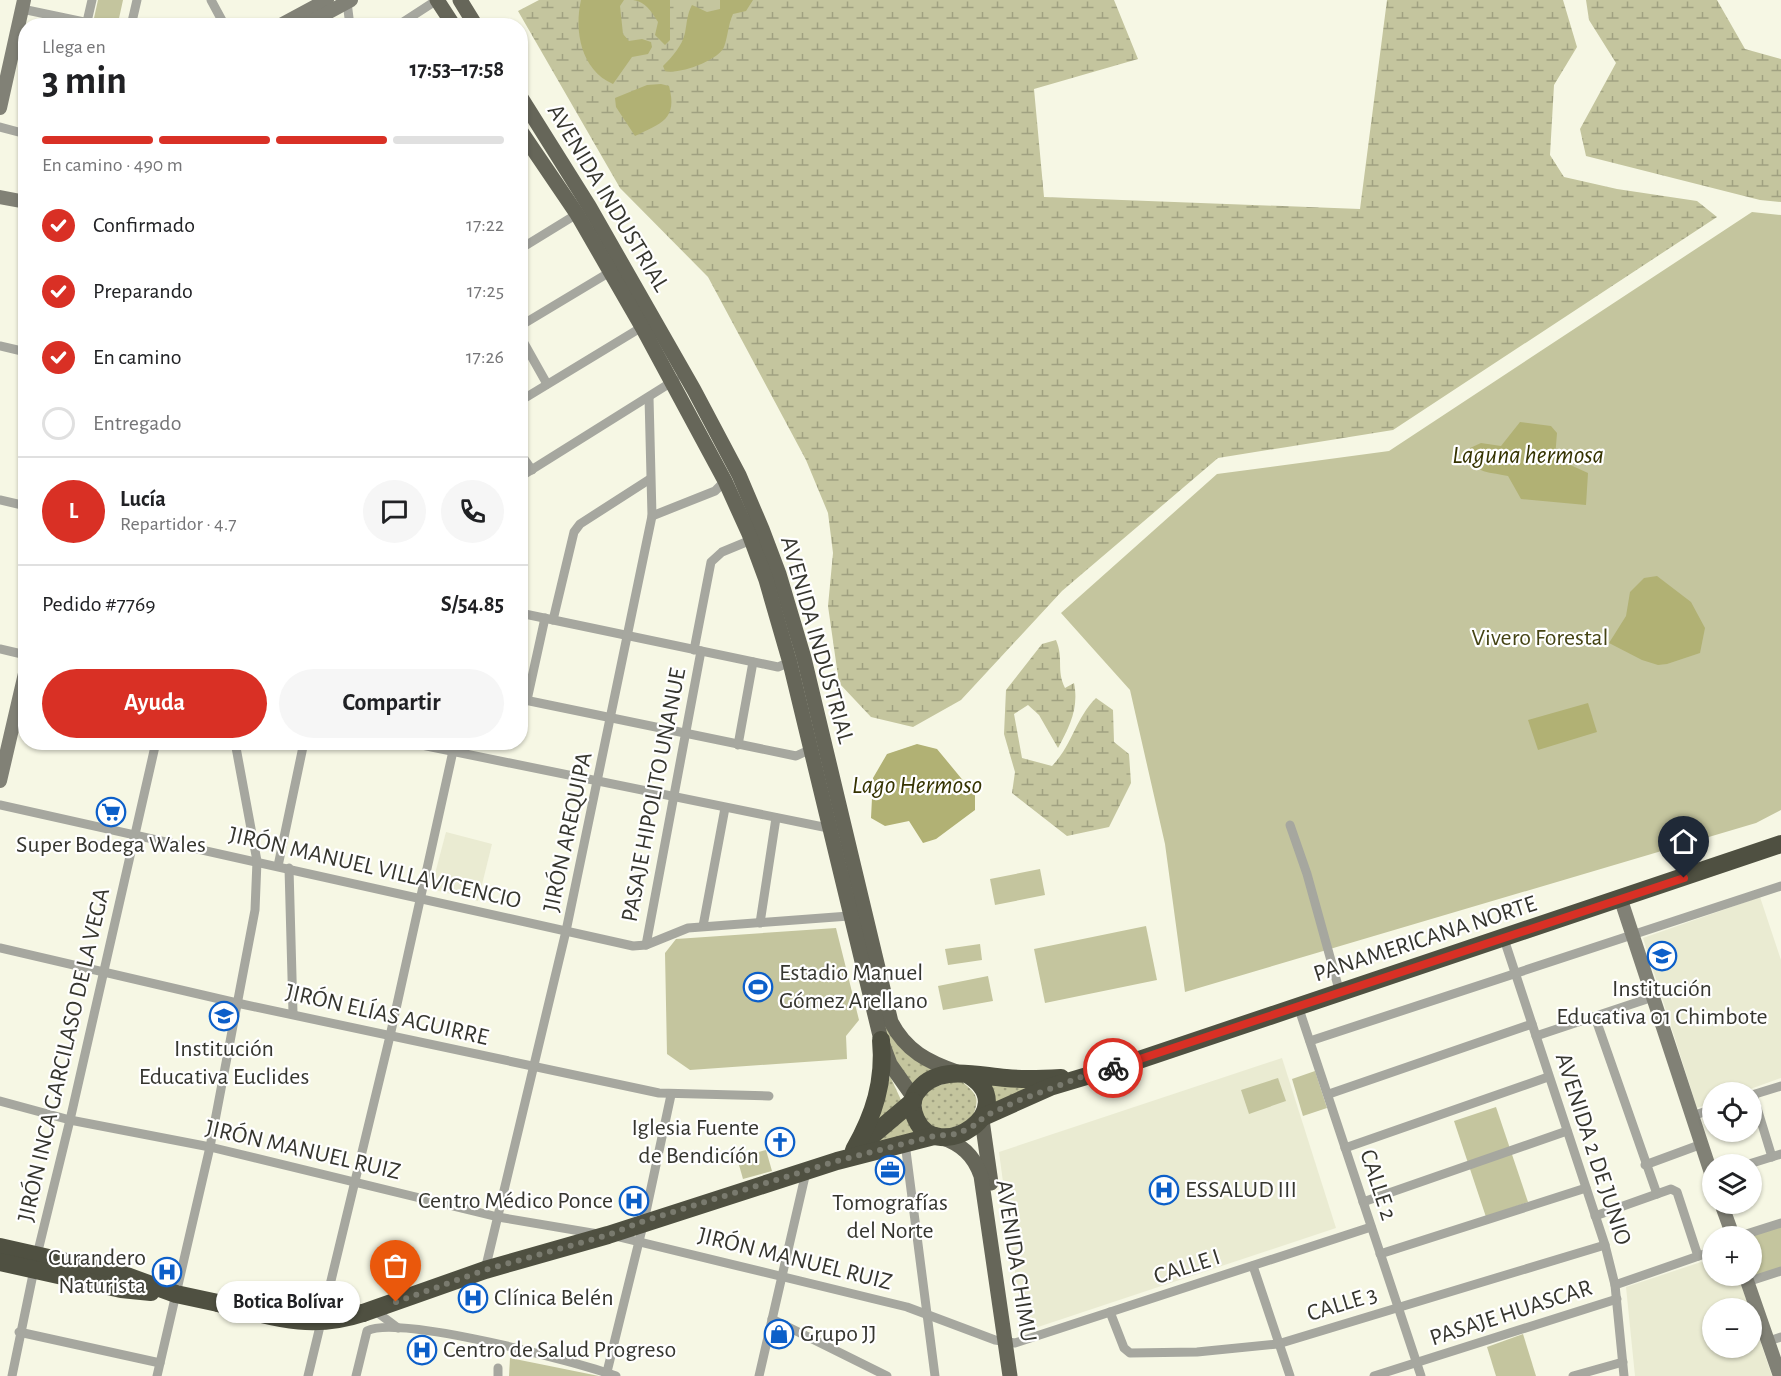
<!DOCTYPE html>
<html lang="es">
<head>
<meta charset="utf-8">
<style>
  body { margin:0; font-family:"Alegreya Sans",sans-serif; background:#f6f6f6; color:#202124; height:100vh; display:flex; flex-direction:column; font-size:22px; white-space:nowrap }
  * { box-sizing:border-box; margin:0 }
  p { font-size:20px; color:#757577 }
  .icon { flex:none; width:33px; height:33px; fill:none; stroke:currentColor; stroke-width:2; stroke-linecap:round; stroke-linejoin:round }
  .map { position:relative; flex:1; overflow:hidden }
  .drawer { position:absolute; left:18px; top:18px; width:510px; height:732px; display:flex; flex-direction:column; background:#fff; border-radius:24px; box-shadow:0 2px 4px #0004 }
  .drawer>* { flex:none }
  .buttons { position:absolute; left:1702px; top:1082px; display:grid; gap:12px }
  .buttons a { display:grid; place-items:center; width:60px; height:60px; border-radius:50%; background:#fff; box-shadow:0 2px 4px #0004; font-size:30px }
  .pin { position:absolute; display:grid; place-items:center; width:51px; height:51px; color:#fff; margin:-62px -26px; border-radius:50% 50% 50% 0; rotate:-45deg; box-shadow:0 0 6px #0007 }
  .pin .icon { rotate:45deg }
  .courier { position:absolute; display:grid; place-items:center; width:60px; height:60px; margin:-30px; border:4px solid #d93025; border-radius:50%; background:#fff; color:#222; box-shadow:0 2px 8px #0007 }
  .bubble { position:absolute; height:42px; border-radius:21px; background:#fff; box-shadow:0 2px 4px #0004; font-size:20px; font-weight:700; line-height:42px; text-align:center }
  .head em { font-style:normal; font-weight:700 }
  .head div { display:flex; flex-direction:column-reverse }
  .head { display:flex; align-items:center; justify-content:space-between; height:102px; padding:0 24px }
  h1 { font-size:39px; font-weight:700; line-height:45px }
  .bar { display:grid; grid-template-columns:repeat(4,1fr); gap:9px 6px; align-content:center; height:72px; padding:0 24px }
  .bar i { height:8px; border-radius:4px; background:#e0e0e0 }
  .bar .selected { background:#d93025 }
  .bar p { grid-column:span 4 }
  .line { display:flex; align-items:center; gap:15px; padding:0 24px; border-top:2px solid #e0e0e0 }
  .line div { flex:1 }
  .round { display:grid; place-items:center; flex:none; width:63px; height:63px; border-radius:32px; background:#f6f6f6 }
  ol { padding:0 24px; list-style:none }
  li { display:flex; align-items:center; gap:18px; height:66px }
  li p { margin-inline-start:auto }
  li .icon { padding:6px; border-radius:50%; background:#d93025; color:#fff; stroke-width:4 }
  li:last-child { color:#757577 }
  li i { width:33px; height:33px; border:3px solid #e0e0e0; border-radius:50% }
  .primary-button { display:flex; gap:12px; margin-top:auto; padding:12px 24px }
  .primary-button a { flex:1; height:69px; border-radius:36px; background:#d93025; color:#fff; font-size:24px; font-weight:700; line-height:69px; text-align:center }
  .primary-button a+a { background:#f6f6f6; color:#202124 }
  .map>svg:first-child { display:block }
  .built { fill:#eaebd2 }
  .grass { fill:url(#grass-dots) }
  .wetland { fill:url(#wetland-marsh) }
  .park { fill:#c4c59e }
  .water { fill:#b1b174 }
  .lines { fill:none; stroke-linecap:round; stroke-linejoin:round }
  .street { stroke:#a6a79f; stroke-width:9 }
  .secondary { stroke:#818176; stroke-width:14 }
  .primary { stroke:#666659; stroke-width:15 }
  .highway { stroke:#4f5041; stroke-width:18 }
  .highway-bridge { stroke:#4f5041; stroke-width:18 }
  .done { stroke:#797a6e; stroke-width:6; stroke-dasharray:0 10.8 }
  .route { stroke:#d93025; stroke-width:8 }
  .labels { text-anchor:middle; dominant-baseline:central; stroke-width:4.5; stroke-linejoin:round; paint-order:stroke }
  .street-label { font-size:24px; fill:#36362f; stroke:#fff }
  .park-label { font-size:24px; fill:#454414; stroke:#fff }
  .poi-label { font-size:24px; fill:#36362f; stroke:#fff; text-anchor:start }
  .water-label { font-size:26px; font-style:italic; fill:#353301; stroke:#fff }
</style>
</head>
<body>
<div class="map">
<svg width="1781" height="1376" viewBox="0 0 1781 1376">
  <defs>
    <pattern id="grass-dots" width="8" height="8" patternUnits="userSpaceOnUse" patternTransform="scale(1.5)"><rect width="8" height="8" fill="#c4c59e"/><path d="M2 2h.1M6 6h.1" fill="none" stroke="#a0a181" stroke-width="1.8" stroke-linecap="round"/></pattern>
    <pattern id="wetland-marsh" width="20" height="14" patternUnits="userSpaceOnUse" patternTransform="scale(1.5)"><rect width="20" height="14" fill="#c4c59e"/><path d="M1 5h8M5 5V1M11 12h8M15 12V8" fill="none" stroke="#a0a181"/></pattern>
  </defs>
  <rect width="100%" height="100%" fill="#f6f7e4"/>
  <g class="built">
    <path d="M446 832 492 844 478 901 431 889Z"/>
    <path d="M1760 897 1781 960V1078L1742 1092H1713V1102L1697 1108 1643 938Z"/>
    <path d="M1282 1058 1336 1228 1023 1332 999 1152Z"/>
    <path d="M1713 1258V1275H1738L1749 1308H1713V1347H1752V1317L1772 1376H1635L1626 1287Z"/>
  </g>
  <g class="grass">
    <path d="M836 838 886 1025C896 1048 911 1057 932 1070L913 1086 894 1066Z"/>
    <path d="M890 1076 901 1100 878 1120Z"/>
    <path d="M959 1079C978 1095 981 1097 971 1121L942 1131 922 1120 921 1096 926 1090Z"/>
    <path d="M990 1082 1040 1084 994 1110Z"/>
    <path d="M903 1114 916 1133 870 1144Z"/>
  </g>
  <g class="wetland">
    <path d="M539 0H1114L1138 59 1034 89 1044 197 1360 209 1387 0H1563L1577 47 1554 85 1550 155 1564 177 1617 189 1697 201 1717 217 1393 430 1218 458 1062 591 961 700 913 727 871 717 839 683 828 606 833 553 828 513 806 460 708 277 620 188 518 11Z"/>
    <path d="M1586 0H1717L1745 49 1781 59V202L1760 200 1586 156 1580 129 1616 63 1589 20Z"/>
    <path d="M1056 640C1064 659 1056 669 1065 688L1074 683C1079 708 1070 726 1058 748L1039 715 1028 705 1014 714 1022 758 1052 766C1073 744 1075 719 1096 698L1113 710 1114 742 1129 754 1131 783 1109 827 1067 836 1012 793 1015 772 1004 734 1006 690 1042 644Z"/>
  </g>
  <g class="park">
    <path d="M98 0H123L118 23 94 18Z"/>
    <path d="M1752 212 1781 215V810L1756 823 1185 992 1165 844 1130 690 1061 613 1217 474 1389 451Z"/>
    <path d="M1040 869 1045 895 995 905 990 879Z"/>
    <path d="M1146 926 1157 980 1045 1003 1034 949Z"/>
    <path d="M836 928 859 1020 846 1036 847 1059 690 1070 667 1054 665 953 676 939Z"/>
    <path d="M980 944 982 960 948 965 945 949Z"/>
    <path d="M988 976 993 1001 943 1010 938 986Z"/>
    <path d="M1315 1071 1327 1108 1303 1116 1292 1079Z"/>
    <path d="M1278 1078 1286 1101 1249 1114 1241 1090Z"/>
    <path d="M1496 1107 1528 1202 1486 1217 1454 1121Z"/>
    <path d="M766 1150 772 1171 743 1179 737 1158Z"/>
    <path d="M1781 1223V1271L1747 1282 1752 1275V1236Z"/>
    <path d="M1523 1334 1536 1376H1496L1487 1347Z"/>
    <path d="M510 1358 599 1376H509Z"/>
  </g>
  <g class="water">
    <path d="M581 0H624L620 6 623 34 629 41 642 39 651 42 652 47 648 54 632 57 613 84C581 70 574 31 581 0Z"/>
    <path d="M633 0H670V40L665 45 655 35 658 22C651 11 646 2 633 0Z"/>
    <path d="M720 0H753L746 11 733 14C728 25 728 36 724 47 719 60 679 75 665 71L663 66C672 57 682 46 685 33 687 23 687 14 692 5L707 12 720 9Z"/>
    <path d="M661 84 669 86C678 120 661 123 635 136L616 107 615 98 647 85Z"/>
    <path d="M1520 422 1551 426 1557 433 1555 458 1588 473 1586 505 1521 499 1508 476C1485 471 1473 475 1470 448L1481 443 1501 446Z"/>
    <path d="M1657 576 1691 602 1705 628 1700 653 1667 664 1658 665 1642 660 1609 643 1626 616 1630 592 1644 578Z"/>
    <path d="M1588 703 1597 732 1538 750 1528 720Z"/>
    <path d="M917 744 937 749 942 755 975 795V810L936 839 923 843 909 821 885 826 871 818 873 778 887 754Z"/>
  </g>
  <g class="lines">
    <g class="street">
      <path d="M211 0 225 26"/>
      <path d="M347 2 350 26"/>
      <path d="M22 9 103 26"/>
      <path d="M86 26 92 0"/>
      <path d="M131 26 137 0"/>
      <path d="M397 26 437 0"/>
      <path d="M0 127 26 134"/>
      <path d="M520 249 577 214"/>
      <path d="M520 326 610 272"/>
      <path d="M520 336 547 384"/>
      <path d="M0 346 26 352"/>
      <path d="M520 401 642 327"/>
      <path d="M520 453 532 470"/>
      <path d="M520 477 675 380"/>
      <path d="M0 500 26 506"/>
      <path d="M652 516 715 491 725 481"/>
      <path d="M520 613 778 667 793 661"/>
      <path d="M553 620 574 532 580 524 650 479"/>
      <path d="M0 649 26 655"/>
      <path d="M694 650 711 562 722 552 751 540"/>
      <path d="M520 699 796 756 809 750"/>
      <path d="M527 700 545 618"/>
      <path d="M407 742 833 829"/>
      <path d="M738 745 753 662"/>
      <path d="M0 805 633 946 646 945 688 928 849 916"/>
      <path d="M1290 825 1307 874 1340 993"/>
      <path d="M278 866 304 742"/>
      <path d="M289 868 293 1013"/>
      <path d="M760 923 776 818"/>
      <path d="M703 926 725 808"/>
      <path d="M1504 939 1605 1245 1615 1285 1624 1376"/>
      <path d="M646 945 701 651"/>
      <path d="M0 948 237 1003 659 1093 769 1096"/>
      <path d="M1298 1006 1421 1376"/>
      <path d="M1595 1017 1657 1194"/>
      <path d="M1536 1036 1653 997"/>
      <path d="M1310 1041 1781 886"/>
      <path d="M1329 1094 1532 1024"/>
      <path d="M1752 1095 1781 1086"/>
      <path d="M1753 1095 1772 1157"/>
      <path d="M0 1101 70 1120 210 1147 498 1217 598 1234"/>
      <path d="M1692 1116 1713 1109"/>
      <path d="M905 1143 935 1376"/>
      <path d="M1345 1148 1548 1077"/>
      <path d="M1749 1164 1781 1154"/>
      <path d="M1645 1165 1702 1144"/>
      <path d="M1363 1202 1567 1131"/>
      <path d="M1595 1216 1671 1189 1677 1192 1698 1256"/>
      <path d="M615 1236 907 1307 995 1340 1015 1343 1371 1227"/>
      <path d="M1740 1236 1781 1223"/>
      <path d="M1380 1254 1586 1188"/>
      <path d="M1253 1266 1290 1376"/>
      <path d="M485 1270 566 931 652 516 649 397"/>
      <path d="M1747 1282 1781 1271"/>
      <path d="M1615 1285 1713 1251"/>
      <path d="M246 1301 288 1310H325"/>
      <path d="M374 1310 398 1328"/>
      <path d="M1110 1312 1124 1348 1130 1353 1197 1352 1278 1344 1605 1245"/>
      <path d="M772 1319 887 1376"/>
      <path d="M19 1332 160 1363"/>
      <path d="M1769 1341 1781 1337"/>
      <path d="M12 1376 37 1255 70 1120 156 742"/>
      <path d="M157 1376 210 1147 255 910 257 861 235 742"/>
      <path d="M308 1376 390 1036 455 742"/>
      <path d="M356 1376 367 1331C398 1314 577 1362 616 1376"/>
      <path d="M498 1376V1368"/>
      <path d="M606 1376 644 1221 671 1095"/>
      <path d="M759 1376 806 1172"/>
      <path d="M1374 1376 1617 1299"/>
      <path d="M1573 1376 1623 1362"/>
    </g>
    <g class="secondary">
      <path d="M279 26 327 0"/>
      <path d="M303 26 351 0"/>
      <path d="M0 108 24 0"/>
      <path d="M0 197 26 202"/>
      <path d="M0 781 26 669"/>
      <path d="M1621 900 1713 1179"/>
      <path d="M1721 1203 1733 1236"/>
      <path d="M1745 1275 1780 1376"/>
    </g>
    <g class="primary">
      <path d="M437 0 454 26"/>
      <path d="M460 0 476 26"/>
      <path d="M520 96 589 206 694 390 739 475 762 529 779 574 804 658 891 1022C906 1051 928 1062 957 1072"/>
      <path d="M520 130 577 214 642 327 725 481 749 534 766 580 790 663 881 1040 890 1064 914 1098"/>
      <path d="M982 1120 991 1183"/>
      <path d="M940 1137C961 1144 974 1155 981 1176L1010 1376"/>
    </g>
    <g class="highway">
      <path d="M967 1074C1026 1109 937 1167 916 1119 912 1111 911 1100 916 1093 936 1063 977 1076 1006 1078 1024 1080 1043 1079 1061 1078"/>
      <path d="M983 1117 1050 1087 1127 1064 1781 844"/>
      <path d="M861 1145 913 1101"/>
      <path d="M854 1150C874 1115 885 1081 881 1040"/>
      <path d="M0 1247 124 1275 176 1294 218 1303"/>
      <path d="M0 1262 121 1289 151 1292"/>
      <path d="M363 1313 485 1270 608 1235 837 1161 934 1136"/>
    </g>
    <path class="highway-bridge" d="M218 1303C270 1316 309 1331 363 1313"/>
  </g>
  <g class="lines">
    <path class="done" d="M396 1302 485 1270 608 1235 644 1221 837 1161 934 1136 957 1134 979 1123 983 1117 1020 1100 1084 1076 1113 1068"/>
    <path class="route" d="M1113 1068 1684 878"/>
  </g>
  <defs>
    <g id="supermarket-ring" transform="scale(1.5)"><circle r="9.5" fill="#fff" stroke="#0c5fc9" stroke-width="1.5"/><path d="M-6-5.5h2.5l.6 2H6L4.5 2H-2.5L-4.4-4H-6ZM-1.5 3.2a1.3 1.3 0 1 0 .1 0ZM3 3.2a1.3 1.3 0 1 0 .1 0Z" fill="#0c5fc9"/></g>
    <g id="school-ring" transform="scale(1.5)"><circle r="9.5" fill="#fff" stroke="#0c5fc9" stroke-width="1.5"/><path d="M0-5L7-2L0 1L-7-2ZM-4 1L0 2.5L4 1V4Q0 6-4 4Z" fill="#0c5fc9"/></g>
    <g id="stadium-ring" transform="scale(1.5)"><circle r="9.5" fill="#fff" stroke="#0c5fc9" stroke-width="1.5"/><path d="M0-5a6.5 5 0 1 0 0 10a6.5 5 0 1 0 0-10ZM-3.5-1.8h7v3.6h-7Z" fill="#0c5fc9"/></g>
    <g id="church-ring" transform="scale(1.5)"><circle r="9.5" fill="#fff" stroke="#0c5fc9" stroke-width="1.5"/><path d="M-1.2-6h2.4v3.5h3.3v2.4h-3.3V6h-2.4V-.1h-3.3v-2.4h3.3Z" fill="#0c5fc9"/></g>
    <g id="office-ring" transform="scale(1.5)"><circle r="9.5" fill="#fff" stroke="#0c5fc9" stroke-width="1.5"/><path d="M-6-3h4V-5.5h4V-3h4V5H-6ZM-1-4.5V-3h2v-1.5ZM-6 0V1H6V0Z" fill="#0c5fc9"/></g>
    <g id="hospital-ring" transform="scale(1.5)"><circle r="9.5" fill="#fff" stroke="#0c5fc9" stroke-width="1.5"/><path d="M-5-5h3v3.5h4V-5h3V5h-3V1.5h-4V5h-3Z" fill="#0c5fc9"/></g>
    <g id="shop-ring" transform="scale(1.5)"><circle r="9.5" fill="#fff" stroke="#0c5fc9" stroke-width="1.5"/><path d="M-5-2.5h2.3a2.7 3.5 0 0 1 5.4 0H5L5.5 6h-11ZM-1.5-2.5h3a1.5 2.3 0 0 0-3 0Z" fill="#0c5fc9"/></g>
  </defs>
  <g fill-rule="evenodd">
    <use href="#supermarket-ring" x="111" y="812"/>
    <use href="#school-ring" x="1662" y="956"/>
    <use href="#stadium-ring" x="758" y="987"/>
    <use href="#school-ring" x="224" y="1016"/>
    <use href="#church-ring" x="780" y="1142"/>
    <use href="#office-ring" x="890" y="1170"/>
    <use href="#hospital-ring" x="1164" y="1190"/>
    <use href="#hospital-ring" x="634" y="1201"/>
    <use href="#hospital-ring" x="167" y="1272"/>
    <use href="#hospital-ring" x="473" y="1298"/>
    <use href="#shop-ring" x="779" y="1334"/>
    <use href="#hospital-ring" x="422" y="1350"/>
  </g>
  <g class="labels">
    <g class="street-label">
      <text transform="translate(608 198) rotate(59)">AVENIDA INDUSTRIAL</text>
      <text transform="translate(817 640) rotate(74)">AVENIDA INDUSTRIAL</text>
      <text transform="translate(654 795) rotate(-79)">PASAJE HIPOLITO UNANUE</text>
      <text transform="translate(568 832) rotate(-78)">JIRÓN AREQUIPA</text>
      <text transform="translate(375 868) rotate(13)">JIRÓN MANUEL VILLAVICENCIO</text>
      <text transform="translate(1425 939) rotate(-18)">PANAMERICANA NORTE</text>
      <text transform="translate(387 1015) rotate(13)">JIRÓN ELÍAS AGUIRRE</text>
      <text transform="translate(64 1055) rotate(-77)">JIRÓN INCA GARCILASO DE LA VEGA</text>
      <text transform="translate(1593 1149) rotate(72)">AVENIDA 2 DE JUNIO</text>
      <text transform="translate(303 1150) rotate(13)">JIRÓN MANUEL RUIZ</text>
      <text transform="translate(1378 1185) rotate(72)">CALLE 2</text>
      <text transform="translate(795 1259) rotate(14)">JIRÓN MANUEL RUIZ</text>
      <text transform="translate(1016 1261) rotate(81)">AVENIDA CHIMU</text>
      <text transform="translate(1187 1267) rotate(-18)">CALLE I</text>
      <text transform="translate(1342 1304) rotate(-17)">CALLE 3</text>
      <text transform="translate(1511 1313) rotate(-18)">PASAJE HUASCAR</text>
    </g>
    <g class="park-label">
      <text x="1540" y="638">Vivero Forestal</text>
    </g>
    <g class="poi-label">
      <text x="111" y="845" text-anchor="middle">Super Bodega Wales</text>
      <text x="779" y="973">Estadio Manuel<tspan x="779" dy="28">Gómez Arellano</tspan></text>
      <text x="1662" y="989" text-anchor="middle">Institución<tspan x="1662" dy="28">Educativa 01 Chimbote</tspan></text>
      <text x="224" y="1049" text-anchor="middle">Institución<tspan x="224" dy="28">Educativa Euclides</tspan></text>
      <text x="759" y="1128" text-anchor="end">Iglesia Fuente<tspan x="759" dy="28">de Bendicíón</tspan></text>
      <text x="1185" y="1190">ESSALUD III</text>
      <text x="613" y="1201" text-anchor="end">Centro Médico Ponce</text>
      <text x="890" y="1203" text-anchor="middle">Tomografías<tspan x="890" dy="28">del Norte</tspan></text>
      <text x="146" y="1258" text-anchor="end">Curandero<tspan x="146" dy="28">Naturista</tspan></text>
      <text x="494" y="1298">Clínica Belén</text>
      <text x="800" y="1334">Grupo JJ</text>
      <text x="443" y="1350">Centro de Salud Progreso</text>
    </g>
    <g class="water-label">
      <text x="1528" y="455">Laguna hermosa</text>
      <text x="917" y="785">Lago Hermoso</text>
    </g>
  </g>
</svg>
<div class="buttons">
<a><svg class="icon" aria-label="locate" viewBox="0 0 24 24"><circle cx="12" cy="12" r="6"/><path d="M12 2v4M12 18v4M2 12h4M18 12h4"/></svg></a>
<a><svg class="icon" aria-label="layers" viewBox="0 0 24 24"><path d="M12 4l9 5-9 5-9-5zM3 14l9 5 9-5"/></svg></a>
<a>+</a>
<a>−</a>
</div>
<div class="pin" style="left:396px;top:1302px;background:#ea580c"><svg class="icon" aria-label="bag" viewBox="0 0 24 24"><path d="M5 8h14l-1 12H6zM9 8a3 3 0 0 1 6 0"/></svg></div>
<div class="pin" style="left:1684px;top:878px;background:#1f2937"><svg class="icon" aria-label="home" viewBox="0 0 24 24"><path d="M3 11l9-7 9 7M6 9v11h12V9"/></svg></div>
<div class="courier" style="left:1113px;top:1068px"><svg class="icon" aria-label="bike" viewBox="0 0 24 24"><circle cx="6" cy="16" r="4"/><circle cx="18" cy="16" r="4"/><path d="M6 16l4-8h5l3 8M10 8l3 8H6M13 5h3"/></svg></div>
<div class="bubble" style="left:216px;top:1281px;width:144px">Botica Bolívar</div>
<section class="drawer">
<div class="head"><div><h1>3 min</h1><p>Llega en</p></div><em>17:53–17:58</em></div>
<div class="bar"><i class="selected"></i><i class="selected"></i><i class="selected"></i><i></i><p>En camino · 490 m</p></div>
<ol>
<li><svg class="icon" aria-label="check" viewBox="0 0 24 24"><path d="M5 12l5 5 9-10"/></svg>Confirmado<p>17:22</p></li>
<li><svg class="icon" aria-label="check" viewBox="0 0 24 24"><path d="M5 12l5 5 9-10"/></svg>Preparando<p>17:25</p></li>
<li><svg class="icon" aria-label="check" viewBox="0 0 24 24"><path d="M5 12l5 5 9-10"/></svg>En camino<p>17:26</p></li>
<li><i></i>Entregado</li>
</ol>
<div class="line" style="height:108px"><b class="round" style="background:#d93025;color:#fff">L</b><div><b>Lucía</b><p>Repartidor · 4.7</p></div><a class="round"><svg class="icon" aria-label="chat" viewBox="0 0 24 24"><path d="M4 5h16v11H9l-5 4z"/></svg></a><a class="round"><svg class="icon" aria-label="phone" viewBox="0 0 24 24"><path d="M5 4h4l2 5-3 2q2 4 5 5l2-3 5 2v4C11 20 4 13 5 4z"/></svg></a></div>
<div class="line" style="height:78px"><div>Pedido #7769</div><b>S/54.85</b></div>
<div class="primary-button"><a>Ayuda</a><a>Compartir</a></div>
</section>
</div>
</body>
</html>
